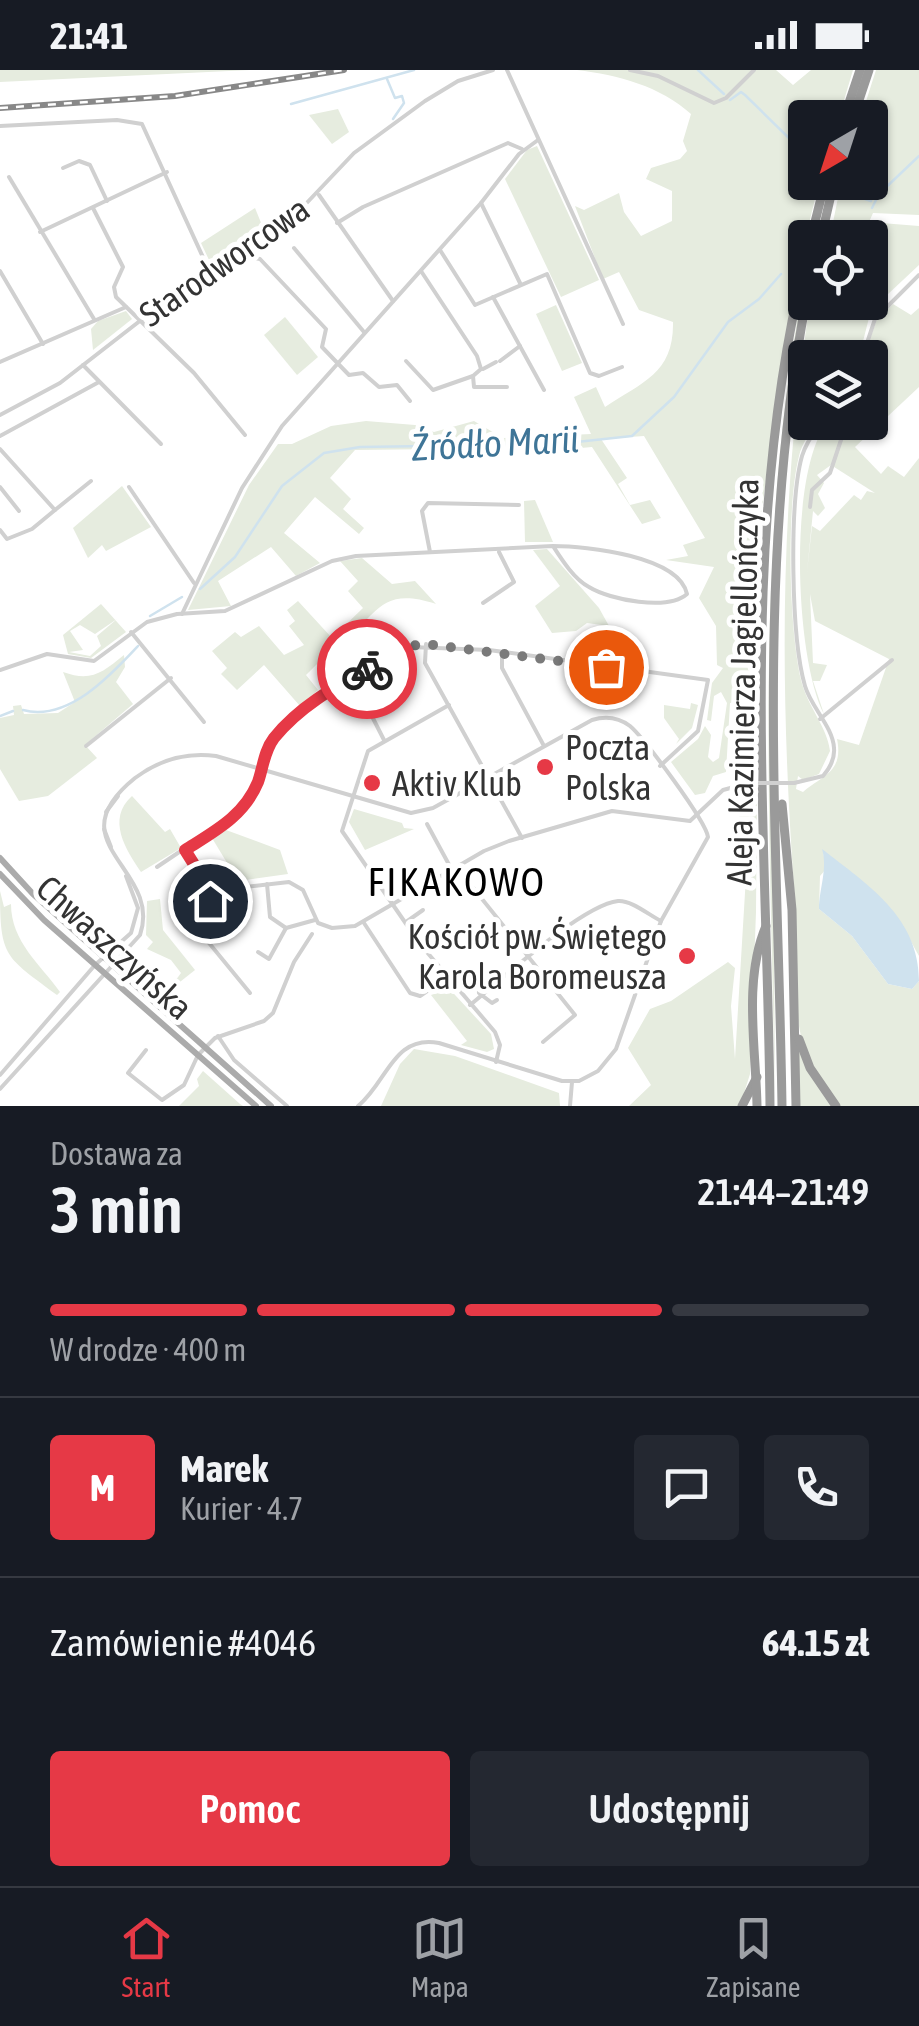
<!DOCTYPE html>
<html lang="pl">
<head>
<meta charset="utf-8">
<style>
  body { margin:0; font-family:"Asap Condensed",sans-serif; background:#242831; color:#f1f3f6; height:100vh; display:flex; flex-direction:column; font-size:38px; white-space:nowrap }
  * { box-sizing:border-box; margin:0 }
  p { font-size:32px; color:#9ea1a6 }
  .icon { flex:none; width:55px; height:55px; fill:none; stroke:currentColor; stroke-width:2; stroke-linecap:round; stroke-linejoin:round }
  .map { position:relative; height:1036px; overflow:hidden }
  .side { display:flex; flex-direction:column; background:#171b24; flex:1 }
  .side>* { flex:none }
  .needle { width:65px; rotate:219deg }
  .tools { position:absolute; left:788px; top:30px; display:grid; gap:20px }
  .tools a { display:grid; place-items:center; width:100px; height:100px; border-radius:10px; background:#171b24; box-shadow:0 2px 8px #0004; font-size:50px }
  .pin { position:absolute; display:grid; place-items:center; width:85px; height:85px; color:#fff; margin:-42px; border:5px solid #fff; border-radius:50%; box-shadow:0 2px 10px #0007 }
  .courier { position:absolute; display:grid; place-items:center; width:100px; height:100px; margin:-50px; border:8px solid #e63946; border-radius:50%; background:#fff; color:#222; box-shadow:0 2px 12px #0007 }
  .headline em { font-style:normal; font-weight:600 }
  .headline div { display:flex; flex-direction:column-reverse }
  .headline { display:flex; align-items:center; justify-content:space-between; height:170px; padding:0 50px }
  h1 { font-size:65px; font-weight:600; line-height:75px }
  .bar { display:grid; grid-template-columns:repeat(4,1fr); gap:15px 10px; align-content:center; height:120px; padding:0 50px }
  .bar i { height:12px; border-radius:8px; background:#363941 }
  .bar .selected { background:#e63946 }
  .bar p { grid-column:span 4 }
  .line { display:flex; align-items:center; gap:25px; padding:0 50px; border-top:2px solid #363941 }
  .line div { flex:1 }
  .round { display:grid; place-items:center; flex:none; width:105px; height:105px; border-radius:10px; background:#242831 }
  .button { display:flex; gap:20px; margin-top:auto; padding:20px 50px }
  .button a { flex:1; height:115px; border-radius:10px; background:#e63946; color:#fff; font-size:40px; font-weight:600; line-height:115px; text-align:center }
  .button a+a { background:#242831; color:#f1f3f6 }
  .status { display:flex; justify-content:space-between; align-items:center; height:70px; padding:0 50px; background:#171b24; direction:ltr }
  .status svg { height:28px; fill:currentColor }
  .tabs { display:flex; justify-content:space-around; align-items:center; height:140px; border-top:2px solid #363941; background:#171b24; font-size:28px; color:#9ea1a6 }
  .tabs a { display:grid; justify-items:center; gap:5px }
  .tabs .selected { color:#e63946 }
  .map>svg:first-child { display:block }
  .green { fill:#e6ecdf; fill-rule:evenodd }
  .water { fill:#cfe2ee }
  .lines { fill:none; stroke-linecap:round; stroke-linejoin:round }
  .stream { stroke:#cfe2ee; stroke-width:2.5 }
  .minor { stroke:#d0d0d0; stroke-width:4 }
  .primary { stroke:#ababab; stroke-width:6 }
  .motorway { stroke:#9a9a9a; stroke-width:9 }
  .rail-casing { stroke:#888; stroke-width:6 }
  .rail { stroke:#fff; stroke-width:2.5; stroke-dasharray:8; stroke-linecap:butt }
  .minor-bridge { stroke:#d0d0d0; stroke-width:4 }
  .done { stroke:#7a7a7a; stroke-width:10; stroke-dasharray:0 18 }
  .route { stroke:#e63946; stroke-width:12 }
  .poi-dot { fill:#e63946; stroke:#fff; stroke-width:4 }
  .labels { text-anchor:middle; dominant-baseline:central; stroke-width:10; stroke-linejoin:round; paint-order:stroke }
  .street-label { font-size:35px; fill:#333; stroke:#fff }
  .poi-label { font-size:35px; fill:#333; stroke:#fff; text-anchor:start }
  .water-label { font-size:38px; font-style:italic; fill:#3f7597; stroke:#fff }
  .quarter-label { font-size:40px; letter-spacing:2.5px; fill:#000; stroke:#fff }
</style>
</head>
<body>
<div class="status"><b>21:41</b><svg viewBox="0 0 49 12"><path d="M0 12V9h3v3zM5 12V6h3v6zM10 12V3h3v9zM15 12V0h3v12zM26 1h20v11H26zM47 4h2v5h-2z"/></svg></div>
<div class="map">
<svg width="919" height="1036" viewBox="0 0 919 1036">
  <rect width="100%" height="100%" fill="#fff"/>
  <g class="green">
    <path d="M0 0H250L0 12Z"/>
    <path d="M577 0H776L793 15 811 0H853L839 47 805 48V112L819 113 788 238H792L759 458 756 842 750 1004 740 1036H629L651 1015 628 978 650 939 671 931 728 892 735 898 731 936 735 989 748 773 733 764 742 749 731 739 738 728 737 721 749 718V709L735 710 732 700 742 691 741 632 730 633 726 702 713 706 705 723 695 725 671 692 698 669 705 656 711 665 708 687 713 692 719 688 727 633 721 622 714 626 711 651 707 650 712 613 723 598 717 595 716 556 699 528 714 497 666 490 688 486 683 475 705 468 644 366 601 369 627 408 618 414 630 435 650 430 661 448 642 454 592 377 537 382 533 378 355 380 330 408 351 429 343 439 364 458 359 464 315 427 284 463 320 493 296 506 271 477 218 511 231 536 188 540 249 415 278 374H292L331 356 366 351 415 355 434 362 474 351 503 368 591 364 574 327 596 317 605 337C643 312 674 303 673 252L639 240 619 202 603 209 575 136 584 140 619 123 624 142 641 166 672 151V121L646 109 651 98 680 89 687 81 683 71 691 44C660 16 618 5 577 0Z"/>
    <path d="M876 0H919V145L873 143 869 152 919 156V195L871 240 859 287 805 288V352L817 353C810 363 802 373 799 386 786 437 789 559 801 610 807 636 827 656 830 681L819 704 803 710 798 706 796 719 803 722C821 706 844 703 837 669L859 675 889 589 815 551 810 524 813 593 827 595 820 611H813L824 644C795 589 788 403 827 353L870 352V288L864 287 877 249 893 234 911 245 919 238V317L855 377 881 404 888 396 904 407 919 388V886C889 828 873 820 823 781L826 799 820 806 819 839 852 866 888 914 912 919 919 911V1036H840C825 1015 809 995 802 970 790 923 797 866 794 818 780 618 779 431 810 233L870 232V168L830 167 841 113 870 112V48L861 47ZM831 395 875 423 867 421 861 430 854 425 820 461 812 456 807 502 813 441 818 446 825 438 818 424 824 413 817 405Z"/>
    <path d="M338 39 349 62 332 74 309 45Z"/>
    <path d="M537 76 599 210 561 227 505 109 527 80Z"/>
    <path d="M255 138 264 160 210 192 201 173Z"/>
    <path d="M805 207 782 367 772 526 775 1036C771 760 752 480 805 207Z"/>
    <path d="M556 235 582 293 562 301 536 244Z"/>
    <path d="M126 241 132 249 93 280 91 259 98 251Z"/>
    <path d="M285 247 318 287 297 305 264 265Z"/>
    <path d="M122 416 151 457 106 481 102 475 88 488 73 458Z"/>
    <path d="M535 430 553 472H525L524 431Z"/>
    <path d="M547 479 599 538 609 556 587 553 576 561 552 563 535 536 560 516 533 480Z"/>
    <path d="M362 488 392 514 415 511 436 534C378 515 377 547 338 577L351 595 339 602 345 607 322 617 332 606 319 592 306 605 318 620 300 636 264 595 237 620 221 604 227 598 212 581 235 562 241 567 259 556 284 585 304 575 289 556 295 551 287 540 298 531 332 568 363 538 348 521 358 511 340 491Z"/>
    <path d="M101 534 126 562 91 588 68 584 63 565ZM117 549 97 566 101 576 90 586 69 582 83 580 70 561 80 555 95 564Z"/>
    <path d="M124 585 125 597 116 612 133 634 85 675 97 688 48 726 19 731 0 699V648L14 645 13 636 21 635 24 644 58 643 75 632 63 602C91 612 102 603 124 585Z"/>
    <path d="M691 633 698 635 692 658 676 674 679 669 664 648V635L690 639Z"/>
    <path d="M132 726 165 762 170 759 181 778 141 802C126 780 106 749 132 726Z"/>
    <path d="M354 739 402 753 404 758 414 759 365 780 349 752Z"/>
    <path d="M226 760 280 780 288 804 238 811 212 768Z"/>
    <path d="M0 821 4 837 11 834C11 872 41 895 60 922L57 925C5 886 0 888 0 821Z"/>
    <path d="M160 829 163 860 195 900 166 923 163 920 170 918 181 903 171 890 147 879 153 872 146 865 147 831Z"/>
    <path d="M444 913 491 964 494 979 487 982 461 975 467 971 431 925 443 921Z"/>
    <path d="M797 973 833 1036H798Z"/>
    <path d="M414 979 455 986 559 1023 560 1036H381L400 994Z"/>
    <path d="M203 1001 240 1034 243 1036H179L199 1016 197 1009Z"/>
  </g>
  <path class="water" d="M822 779C868 815 919 847 919 911L912 919 888 914 852 866 819 839C819 819 828 799 822 779Z"/>
  <g class="lines">
    <g class="stream">
      <path d="M698 0 724 24"/>
      <path d="M387 9 395 28 402 26 404 33 393 49"/>
      <path d="M730 30 741 22 745 25 793 72"/>
      <path d="M291 34 414 0"/>
      <path d="M839 120 871 131"/>
      <path d="M872 138 879 124 919 86"/>
      <path d="M860 168 869 155"/>
      <path d="M200 519 235 487 282 416 324 383 360 377 558 374 632 366 674 327 728 252 759 229 781 204"/>
      <path d="M150 546 182 527"/>
      <path d="M23 640C68 652 111 605 138 576"/>
      <path d="M0 646 13 641"/>
    </g>
    <g class="minor">
      <path d="M507 0 623 254"/>
      <path d="M630 0 658 6 714 33 726 28 754 0"/>
      <path d="M0 56 117 50 142 54 207 196"/>
      <path d="M63 98 79 91 90 95 107 131"/>
      <path d="M9 107 94 249"/>
      <path d="M319 125 393 231"/>
      <path d="M481 133 520 213"/>
      <path d="M93 138 123 197 114 217 116 227 194 303 245 365"/>
      <path d="M337 153 363 137 508 73 522 79"/>
      <path d="M40 162 167 102"/>
      <path d="M294 178 364 262"/>
      <path d="M440 180 475 235 547 204 590 303 599 306 622 297"/>
      <path d="M225 188 233 196 249 187 260 189 326 259 322 277 349 305 363 303 379 317 397 315 410 331"/>
      <path d="M0 201 43 274"/>
      <path d="M421 201 477 286 481 299 473 306 474 317H507"/>
      <path d="M493 227 544 320"/>
      <path d="M862 288 875 249 919 205"/>
      <path d="M406 291 433 320 473 306"/>
      <path d="M500 291 520 276"/>
      <path d="M0 292 126 237"/>
      <path d="M83 295 161 374"/>
      <path d="M483 299 496 292"/>
      <path d="M0 345 60 313 199 205 301 139 354 83 425 31 458 11 493 0"/>
      <path d="M0 366 99 312"/>
      <path d="M0 379 55 440 91 411"/>
      <path d="M0 417 19 441"/>
      <path d="M129 417 194 513"/>
      <path d="M810 437 812 420 830 403 847 352"/>
      <path d="M0 460 7 469 32 459 55 440"/>
      <path d="M430 482 422 441 428 433 519 435"/>
      <path d="M483 533 514 512 499 482"/>
      <path d="M182 544 242 418 282 356 481 133 519 84 538 70"/>
      <path d="M131 562 204 652"/>
      <path d="M426 574 425 593 522 768"/>
      <path d="M502 582V598L544 676"/>
      <path d="M0 600 47 584 94 591 147 552 177 544 225 541 332 491 356 486 553 476C587 476 679 486 687 524 668 541 610 530 589 517 574 509 562 490 553 476"/>
      <path d="M352 607 384 670"/>
      <path d="M449 635 368 681 342 761 420 874 495 962 500 975 496 992"/>
      <path d="M820 649 892 590"/>
      <path d="M86 676 171 608"/>
      <path d="M794 713 823 706C830 698 835 689 834 678 833 657 811 637 805 616 791 568 789 433 802 386 806 373 813 363 821 352"/>
      <path d="M106 742 118 726"/>
      <path d="M427 754 453 802"/>
      <path d="M104 759 111 777"/>
      <path d="M185 780C204 808 211 837 233 862"/>
      <path d="M157 797 243 739 259 708 269 675 313 630 410 577 489 580 708 610 698 661 660 696"/>
      <path d="M458 799 575 945 543 972"/>
      <path d="M267 814 270 847 286 858"/>
      <path d="M406 852 423 840"/>
      <path d="M364 853 410 923 420 926 446 908"/>
      <path d="M258 882 269 889 286 858 315 850"/>
      <path d="M484 910 478 915 479 923 492 933 497 930"/>
      <path d="M250 923 182 840 184 824 289 812 303 820 318 853 332 858 355 856 484 781 509 771 612 741 690 751 723 720 749 713"/>
      <path d="M470 935C501 910 582 835 618 831 631 830 649 845 661 851"/>
      <path d="M218 966 234 990 287 1036"/>
      <path d="M146 980 128 1003 162 1030 184 1015 198 985 215 968 264 951 273 943 294 892 312 864"/>
      <path d="M0 1005 95 895 131 863 138 838 126 806"/>
      <path d="M0 1019 140 865C163 798 53 774 135 708 159 690 186 682 216 686L411 743 433 738 592 650C605 646 618 647 630 656 644 668 706 751 708 767L661 851 616 979 598 1001 579 1011H562L439 973C393 964 387 1013 358 1036"/>
      <path d="M570 1036 572 1012"/>
    </g>
    <g class="primary">
      <path d="M0 788 33 824 271 1036"/>
      <path d="M0 804 44 850 256 1036"/>
    </g>
    <g class="motorway">
      <path d="M844 48 860 0"/>
      <path d="M853 48 869 0"/>
      <path d="M811 168 825 112"/>
      <path d="M821 168 834 112"/>
      <path d="M782 734 792 840 796 1036"/>
      <path d="M799 969 810 998 836 1036"/>
      <path d="M742 1036 757 1007"/>
      <path d="M757 1036C756 979 743 910 766 856"/>
      <path d="M770 1036C767 757 738 466 805 192"/>
      <path d="M782 1036C778 770 755 495 806 232"/>
    </g>
    <g class="rail-casing">
      <path id="rail" d="M0 38 175 26 344 0"/>
    </g>
    <use href="#rail" class="rail"/>
    <path class="minor-bridge" d="M749 713H794"/>
  </g>
  <g class="lines">
    <path class="done" d="M367 599 410 576 426 574 606 597"/>
    <path class="route" d="M210 831V820L185 780C215 761 244 746 258 712 263 698 264 681 274 668 299 637 333 618 367 599"/>
  </g>
  <g class="poi-dot">
    <circle cx="545" cy="697" r="10"/>
    <circle cx="372" cy="713" r="10"/>
    <circle cx="687" cy="886" r="10"/>
  </g>
  <g class="labels">
    <g class="street-label">
      <text transform="translate(224 191) rotate(-35)">Starodworcowa</text>
      <text transform="translate(742 612) rotate(-89)">Aleja Kazimierza Jagiellończyka</text>
      <text transform="translate(115 877) rotate(42)">Chwaszczyńska</text>
    </g>
    <g class="poi-label">
      <text x="565" y="677">Poczta<tspan x="565" dy="40">Polska</tspan></text>
      <text x="392" y="713">Aktiv Klub</text>
      <text x="667" y="866" text-anchor="end">Kościół pw. Świętego<tspan x="667" dy="40">Karola Boromeusza</tspan></text>
    </g>
    <g class="water-label">
      <text transform="translate(495 373) rotate(-3)">Źródło Marii</text>
    </g>
    <g class="quarter-label">
      <text x="457" y="811">FIKAKOWO</text>
    </g>
  </g>
</svg>
<div class="tools">
<a><svg class="needle" viewBox="-14 -14 28 28"><path d="M0-13l5 13h-10z" fill="#e53935"/><path d="M0 13l5-13h-10z" fill="#9ea1a6"/></svg></a>
<a><svg class="icon" aria-label="locate" viewBox="0 0 24 24"><circle cx="12" cy="12" r="6"/><path d="M12 2v4M12 18v4M2 12h4M18 12h4"/></svg></a>
<a><svg class="icon" aria-label="layers" viewBox="0 0 24 24"><path d="M12 4l9 5-9 5-9-5zM3 14l9 5 9-5"/></svg></a>
</div>
<div class="pin" style="left:606px;top:597px;background:#ea580c"><svg class="icon" aria-label="bag" viewBox="0 0 24 24"><path d="M5 8h14l-1 12H6zM9 8a3 3 0 0 1 6 0"/></svg></div>
<div class="pin" style="left:210px;top:831px;background:#1f2937"><svg class="icon" aria-label="home" viewBox="0 0 24 24"><path d="M3 11l9-7 9 7M6 9v11h12V9"/></svg></div>
<div class="courier" style="left:367px;top:599px"><svg class="icon" aria-label="bike" viewBox="0 0 24 24"><circle cx="6" cy="16" r="4"/><circle cx="18" cy="16" r="4"/><path d="M6 16l4-8h5l3 8M10 8l3 8H6M13 5h3"/></svg></div>
</div>
<section class="side">
<div class="headline"><div><h1>3 min</h1><p>Dostawa za</p></div><em>21:44–21:49</em></div>
<div class="bar"><i class="selected"></i><i class="selected"></i><i class="selected"></i><i></i><p>W drodze · 400 m</p></div>
<div class="line" style="height:180px"><b class="round" style="background:#e63946;color:#fff">M</b><div><b>Marek</b><p>Kurier · 4.7</p></div><a class="round"><svg class="icon" aria-label="chat" viewBox="0 0 24 24"><path d="M4 5h16v11H9l-5 4z"/></svg></a><a class="round"><svg class="icon" aria-label="phone" viewBox="0 0 24 24"><path d="M5 4h4l2 5-3 2q2 4 5 5l2-3 5 2v4C11 20 4 13 5 4z"/></svg></a></div>
<div class="line" style="height:130px"><div>Zamówienie #4046</div><b>64.15 zł</b></div>
<div class="button"><a>Pomoc</a><a>Udostępnij</a></div>
</section>
<nav class="tabs">
<a class="selected"><svg class="icon" aria-label="home" viewBox="0 0 24 24"><path d="M3 11l9-7 9 7M6 9v11h12V9"/></svg>Start</a>
<a><svg class="icon" aria-label="map" viewBox="0 0 24 24"><path d="M3 6l6-2 6 2 6-2v14l-6 2-6-2-6 2zM9 4v14M15 6v14"/></svg>Mapa</a>
<a><svg class="icon" aria-label="saved" viewBox="0 0 24 24"><path d="M7 4h10v16l-5-4-5 4z"/></svg>Zapisane</a>
</nav>
</body>
</html>
